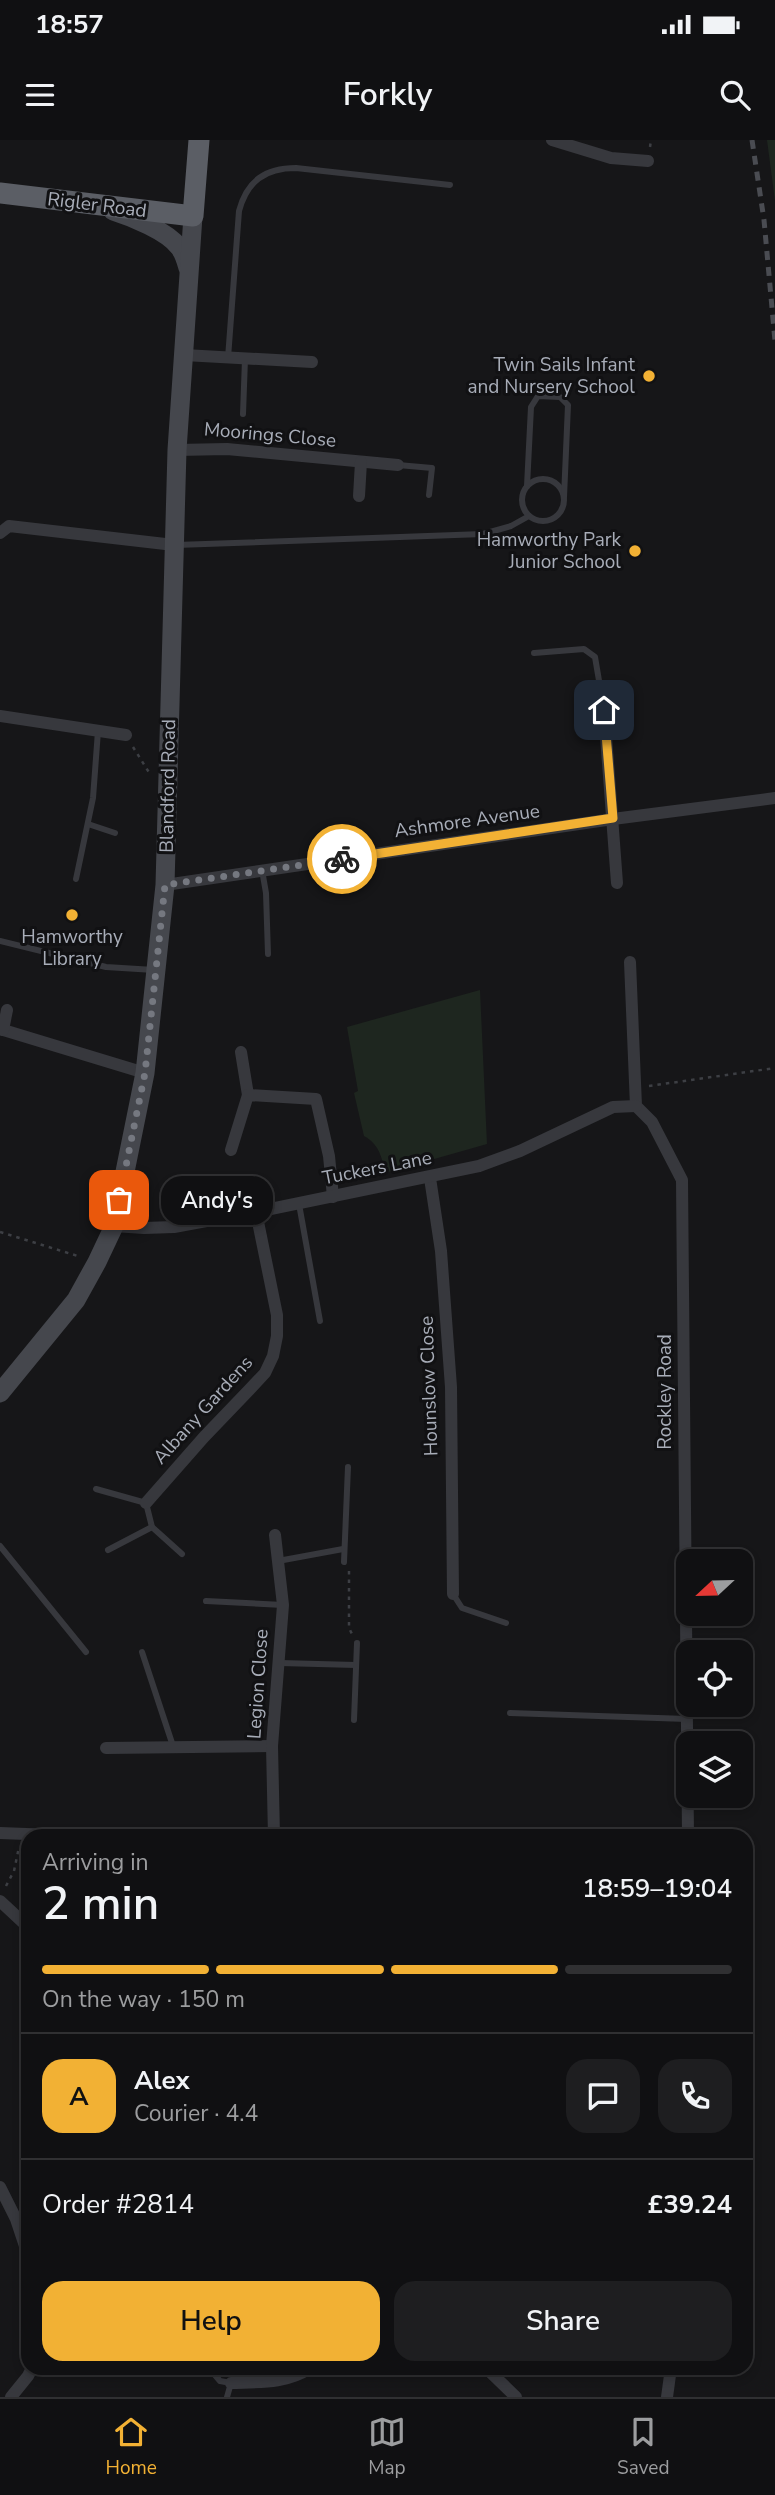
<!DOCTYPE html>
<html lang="en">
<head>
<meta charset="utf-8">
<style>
  body { margin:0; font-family:"Nunito Sans",sans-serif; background:#1e1e20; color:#f1f3f6; height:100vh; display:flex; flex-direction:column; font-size:26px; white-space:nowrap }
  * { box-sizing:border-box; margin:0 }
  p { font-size:23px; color:#9c9d9f }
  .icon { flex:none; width:38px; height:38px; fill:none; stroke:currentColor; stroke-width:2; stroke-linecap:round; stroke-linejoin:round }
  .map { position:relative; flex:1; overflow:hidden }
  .side { position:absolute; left:21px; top:1689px; width:732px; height:546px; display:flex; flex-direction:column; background:#101012; border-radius:21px; box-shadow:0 4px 10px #0003,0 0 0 2px #303032 }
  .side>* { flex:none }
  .needle { width:46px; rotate:248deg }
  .fabs { position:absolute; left:676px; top:1409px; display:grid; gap:14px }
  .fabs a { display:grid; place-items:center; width:77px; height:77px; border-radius:14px; background:#101012; box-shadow:0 4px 10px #0003,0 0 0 2px #303032; font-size:35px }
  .pin { position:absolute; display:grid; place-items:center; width:60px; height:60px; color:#fff; margin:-30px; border-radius:14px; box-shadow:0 4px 10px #0006 }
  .courier { position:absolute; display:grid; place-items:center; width:70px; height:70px; margin:-35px; border:5px solid #f2b134; border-radius:50%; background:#fff; color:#222; box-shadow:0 2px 9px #0007 }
  .bubble { position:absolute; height:49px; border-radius:21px; background:#101012; box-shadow:0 4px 10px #0003,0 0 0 2px #303032; font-size:23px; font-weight:600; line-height:49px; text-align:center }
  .head em { font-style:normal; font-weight:600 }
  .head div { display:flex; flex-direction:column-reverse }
  .head { display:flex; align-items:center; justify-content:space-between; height:119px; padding:0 21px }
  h1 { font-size:46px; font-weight:600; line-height:52px }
  .bar { display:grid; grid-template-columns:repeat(4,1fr); gap:10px 7px; align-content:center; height:84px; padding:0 21px }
  .bar i { height:9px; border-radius:5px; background:#303032 }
  .bar .on { background:#f2b134 }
  .bar p { grid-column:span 4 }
  .line { display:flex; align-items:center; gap:18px; padding:0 21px; border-top:2px solid #303032 }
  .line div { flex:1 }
  .round { display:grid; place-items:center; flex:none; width:74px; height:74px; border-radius:21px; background:#1e1e20 }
  .cta { display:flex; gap:14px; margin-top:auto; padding:14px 21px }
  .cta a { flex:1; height:80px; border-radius:21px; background:#f2b134; color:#111; font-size:28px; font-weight:600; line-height:80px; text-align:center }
  .cta a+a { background:#1e1e20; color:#f1f3f6 }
  .status { display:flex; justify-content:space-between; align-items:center; height:49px; padding:0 35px; background:#101012; direction:ltr }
  .status svg { height:19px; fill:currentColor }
  header { display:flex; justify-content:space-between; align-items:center; height:91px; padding:0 21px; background:#101012; font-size:32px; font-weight:600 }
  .dock { display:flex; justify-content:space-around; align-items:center; height:98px; border-top:2px solid #303032; background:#101012; font-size:19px; color:#9c9d9f }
  .dock a { display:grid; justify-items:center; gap:4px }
  .dock .on { color:#f2b134 }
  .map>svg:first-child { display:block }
  .green { fill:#1e261f }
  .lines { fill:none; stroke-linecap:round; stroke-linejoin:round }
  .path { stroke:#3d3f44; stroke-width:2.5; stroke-dasharray:3.5 5; stroke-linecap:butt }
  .service { stroke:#37383d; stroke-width:6 }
  .minor { stroke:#37383d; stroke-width:12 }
  .secondary { stroke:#45474d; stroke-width:19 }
  .trunk { stroke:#5b5e65; stroke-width:21 }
  .rail { stroke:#4a4c52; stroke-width:5; stroke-dasharray:9 7; stroke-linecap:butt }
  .done { stroke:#757880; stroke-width:7; stroke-dasharray:0 12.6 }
  .route { stroke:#f2b134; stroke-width:9 }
  .poi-dot { fill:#f2b134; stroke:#111113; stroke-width:2.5 }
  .labels { text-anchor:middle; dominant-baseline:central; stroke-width:6; stroke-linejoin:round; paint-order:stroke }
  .street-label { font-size:19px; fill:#a8adb8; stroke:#111113 }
  .poi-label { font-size:19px; fill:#a8adb8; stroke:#111113; text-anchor:end }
</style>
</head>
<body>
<div class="status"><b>18:57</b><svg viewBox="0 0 49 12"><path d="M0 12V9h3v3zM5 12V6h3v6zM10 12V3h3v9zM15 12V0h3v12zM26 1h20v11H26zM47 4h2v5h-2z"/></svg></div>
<header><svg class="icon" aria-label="menu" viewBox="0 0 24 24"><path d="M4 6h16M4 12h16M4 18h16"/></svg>Forkly<svg class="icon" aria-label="search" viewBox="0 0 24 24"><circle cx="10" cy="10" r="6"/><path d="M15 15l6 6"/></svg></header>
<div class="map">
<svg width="775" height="2257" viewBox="0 0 775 2257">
  <rect width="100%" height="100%" fill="#161618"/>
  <g class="green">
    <path d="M767 0H775V61Z"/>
    <path d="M480 850 487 1004 385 1033C382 1017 379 1004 364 996L354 953 358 951 347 887Z"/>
  </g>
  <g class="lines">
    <g class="path">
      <path d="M650 7 651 0"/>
      <path d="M133 607 150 634"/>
      <path d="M649 946 775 928"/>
      <path d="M0 1092 81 1117"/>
      <path d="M349 1431V1488L352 1494"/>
      <path d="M6 1746 14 1731 19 1707"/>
    </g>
    <g class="service">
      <path d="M228 218 239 71C247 41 265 28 296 28L450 45"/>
      <path d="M243 274 245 219"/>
      <path d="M398 325 432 328 429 355"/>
      <circle cx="543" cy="360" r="21"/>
      <path d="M527 346 531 267 538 256 560 257 568 265 564 357"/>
      <path d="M176 405 483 394 511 386 529 376"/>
      <path d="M534 513 584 509 595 517 604 570"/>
      <path d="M88 684 115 693"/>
      <path d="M262 730 266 753 268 814"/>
      <path d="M76 739 93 658 98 591"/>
      <path d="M0 801 106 827 154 830"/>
      <path d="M299 1064 320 1181"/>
      <path d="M96 1349 146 1363 152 1387 182 1414"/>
      <path d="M0 1406 86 1512"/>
      <path d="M108 1410 152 1387"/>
      <path d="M278 1421 343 1409"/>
      <path d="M344 1422 348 1327"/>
      <path d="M453 1454 462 1468 506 1483"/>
      <path d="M206 1461 283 1465"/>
      <path d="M142 1512 173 1606"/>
      <path d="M280 1523 356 1525"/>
      <path d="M510 1573 687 1579"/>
      <path d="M354 1580 357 1503"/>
      <path d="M209 2228 220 2241 231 2243 227 2257"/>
    </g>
    <g class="minor">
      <path d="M552 0 611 18 648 21"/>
      <path d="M184 215 312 222"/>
      <path d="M177 310 227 309 398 325"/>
      <path d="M359 356 361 322"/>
      <path d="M0 393 9 386 174 405"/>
      <path d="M604 570 617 743"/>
      <path d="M0 576 126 595"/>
      <path d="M165 745 613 679 775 658"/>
      <path d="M630 822 636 966 652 982 682 1040 688 1696"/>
      <path d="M0 889 145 933"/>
      <path d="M3 890 7 870"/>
      <path d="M241 912 248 955"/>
      <path d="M231 1010 248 955 316 959 329 1016 333 1057"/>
      <path d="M430 1038 441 1111 451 1247 453 1454"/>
      <path d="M114 1086 144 1088 174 1087 256 1072 479 1026 520 1011 613 967 636 966"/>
      <path d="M146 1363 204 1297 250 1249 265 1233 273 1216 277 1196V1175L256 1072"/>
      <path d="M106 1608 272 1606"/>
      <path d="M0 1693 79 1696"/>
      <path d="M274 1696 272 1606 283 1465 275 1395"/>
      <path d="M0 1761 28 1787"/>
      <path d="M0 2047 16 2079 28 2115"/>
      <path d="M486 2228 516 2257"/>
      <path d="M231 2243C259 2242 286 2244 310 2228"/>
      <path d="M11 2257 28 2236 32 2228"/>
      <path d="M667 2257 671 2228"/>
    </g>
    <g class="secondary">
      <path d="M113 71C132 77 167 91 179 107 184 113 186 121 188 128"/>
      <path d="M0 1253 76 1160 97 1122 114 1086 145 933 165 745 177 310 193 76"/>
    </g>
    <path class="trunk" d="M0 53 193 76 199 0"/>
    <path class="rail" d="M752 0 764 80 775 201"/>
  </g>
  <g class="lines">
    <path class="done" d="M119 1060 145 933 165 745 342 719"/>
    <path class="route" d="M342 719 613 678 604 570"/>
  </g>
  <g class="poi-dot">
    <circle cx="649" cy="236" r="7"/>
    <circle cx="635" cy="411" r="7"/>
    <circle cx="72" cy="775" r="7"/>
  </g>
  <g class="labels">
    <g class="street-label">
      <text transform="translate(97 65) rotate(7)">Rigler Road</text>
      <text transform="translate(270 295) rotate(5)">Moorings Close</text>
      <text transform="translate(168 646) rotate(-89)">Blandford Road</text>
      <text transform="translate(467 681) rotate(-8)">Ashmore Avenue</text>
      <text transform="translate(377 1028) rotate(-11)">Tuckers Lane</text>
      <text transform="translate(429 1246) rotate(-92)">Hounslow Close</text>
      <text transform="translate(665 1252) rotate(-90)">Rockley Road</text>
      <text transform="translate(203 1270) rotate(-48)">Albany Gardens</text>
      <text transform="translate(258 1544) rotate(-86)">Legion Close</text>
    </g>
    <g class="poi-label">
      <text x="635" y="225">Twin Sails Infant<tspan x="635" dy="22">and Nursery School</tspan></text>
      <text x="621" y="400">Hamworthy Park<tspan x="621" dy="22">Junior School</tspan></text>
      <text x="72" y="797" text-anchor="middle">Hamworthy<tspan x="72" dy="22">Library</tspan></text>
    </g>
  </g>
</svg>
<div class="fabs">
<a><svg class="needle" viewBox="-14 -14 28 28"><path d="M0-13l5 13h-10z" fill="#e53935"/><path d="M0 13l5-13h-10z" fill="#9c9d9f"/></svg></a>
<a><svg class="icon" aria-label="locate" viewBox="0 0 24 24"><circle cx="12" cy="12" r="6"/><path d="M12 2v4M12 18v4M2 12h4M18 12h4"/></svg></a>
<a><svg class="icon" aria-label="layers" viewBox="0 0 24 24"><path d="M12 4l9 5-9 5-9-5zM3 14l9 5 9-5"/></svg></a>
</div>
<div class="pin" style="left:119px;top:1060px;background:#ea580c"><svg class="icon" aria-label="bag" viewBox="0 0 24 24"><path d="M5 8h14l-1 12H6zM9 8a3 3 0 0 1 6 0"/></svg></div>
<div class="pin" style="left:604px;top:570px;background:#1f2937"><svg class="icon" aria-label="home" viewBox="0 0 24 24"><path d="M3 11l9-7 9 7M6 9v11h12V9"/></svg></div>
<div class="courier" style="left:342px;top:719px"><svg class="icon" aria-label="bike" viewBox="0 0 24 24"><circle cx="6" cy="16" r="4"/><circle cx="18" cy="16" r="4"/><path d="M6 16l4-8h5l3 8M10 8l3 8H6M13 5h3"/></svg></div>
<div class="bubble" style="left:161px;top:1036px;width:112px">Andy's</div>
<section class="side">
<div class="head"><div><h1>2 min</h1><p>Arriving in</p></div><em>18:59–19:04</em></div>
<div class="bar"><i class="on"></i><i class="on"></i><i class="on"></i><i></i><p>On the way · 150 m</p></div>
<div class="line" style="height:126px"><b class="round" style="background:#f2b134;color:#111">A</b><div><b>Alex</b><p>Courier · 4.4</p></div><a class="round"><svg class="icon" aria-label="chat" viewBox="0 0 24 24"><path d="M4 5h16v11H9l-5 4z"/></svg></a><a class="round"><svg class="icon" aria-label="phone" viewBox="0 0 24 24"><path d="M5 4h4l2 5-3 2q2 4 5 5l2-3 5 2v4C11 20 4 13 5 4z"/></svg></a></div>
<div class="line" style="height:91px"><div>Order #2814</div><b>£39.24</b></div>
<div class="cta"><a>Help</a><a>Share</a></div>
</section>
</div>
<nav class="dock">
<a class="on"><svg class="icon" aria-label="home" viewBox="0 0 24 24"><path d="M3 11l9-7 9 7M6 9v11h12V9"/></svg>Home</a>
<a><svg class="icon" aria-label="map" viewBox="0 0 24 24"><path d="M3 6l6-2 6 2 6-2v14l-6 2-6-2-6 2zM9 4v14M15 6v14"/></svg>Map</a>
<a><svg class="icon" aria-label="saved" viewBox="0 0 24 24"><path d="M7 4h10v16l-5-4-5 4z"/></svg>Saved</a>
</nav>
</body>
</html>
